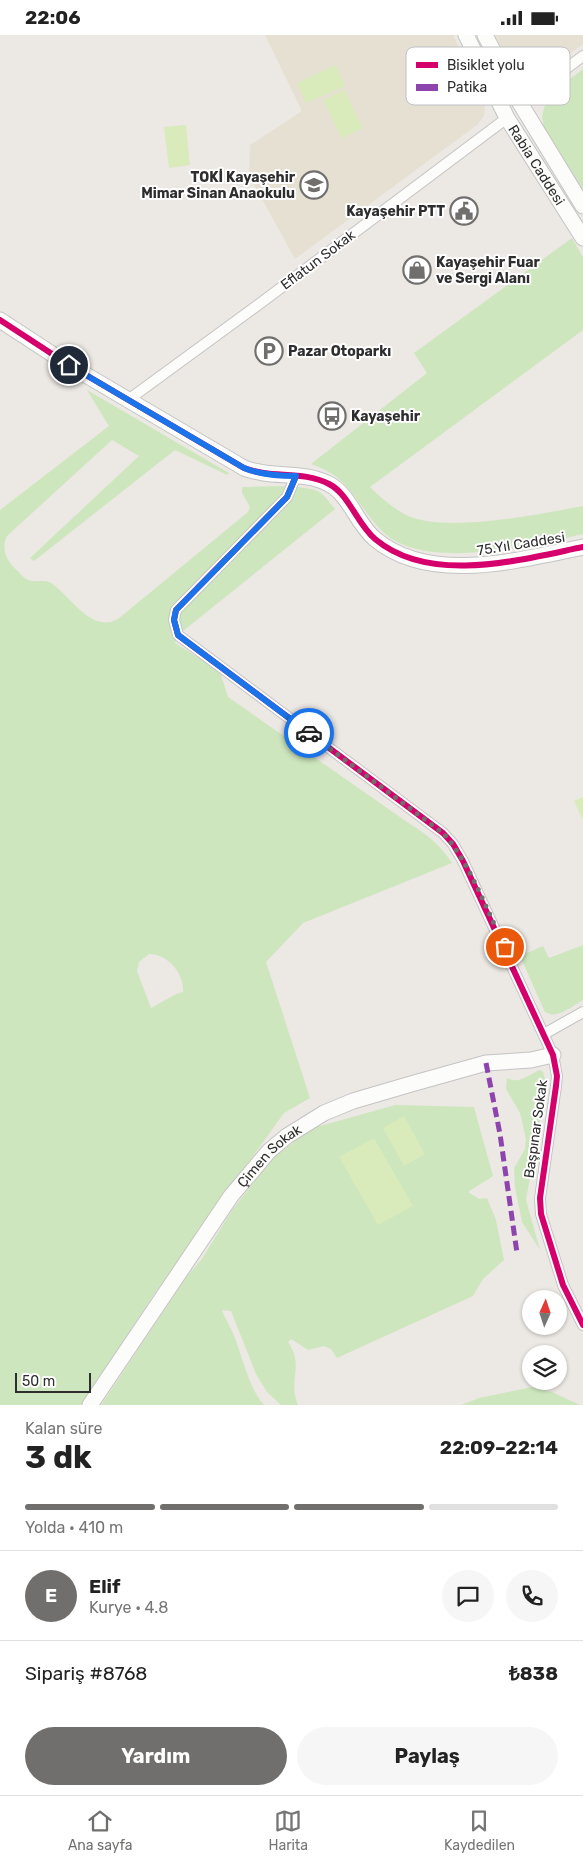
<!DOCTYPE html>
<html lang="tr">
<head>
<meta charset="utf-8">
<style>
  body { margin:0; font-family:Rubik,sans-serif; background:#f6f6f6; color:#222; height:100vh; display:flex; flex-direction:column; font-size:19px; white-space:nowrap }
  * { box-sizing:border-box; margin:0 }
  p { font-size:16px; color:#767676 }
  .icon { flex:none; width:28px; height:28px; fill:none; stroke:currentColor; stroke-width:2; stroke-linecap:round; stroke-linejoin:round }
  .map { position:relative; height:1370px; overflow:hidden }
  .details { display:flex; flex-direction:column; background:#fff; flex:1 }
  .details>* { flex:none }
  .needle { width:32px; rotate:3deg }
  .tools { position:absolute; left:522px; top:1255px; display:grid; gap:10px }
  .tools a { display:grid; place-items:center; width:45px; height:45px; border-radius:50%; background:#fff; box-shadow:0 1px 4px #0004; font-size:25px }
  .scale { position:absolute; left:15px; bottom:12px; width:76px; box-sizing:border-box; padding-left:5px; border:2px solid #2e2e2e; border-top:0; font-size:14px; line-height:18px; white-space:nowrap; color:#2e2e2e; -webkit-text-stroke:4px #fff; paint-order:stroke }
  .pin { position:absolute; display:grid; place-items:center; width:42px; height:42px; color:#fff; margin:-21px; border:2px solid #fff; border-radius:50%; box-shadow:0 1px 5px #0007 }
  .courier { position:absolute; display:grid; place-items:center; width:50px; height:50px; margin:-25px; border:4px solid #1a73e8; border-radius:50%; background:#fff; color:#222; box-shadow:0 1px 6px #0007 }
  .head em { font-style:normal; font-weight:700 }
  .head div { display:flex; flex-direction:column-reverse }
  .head { display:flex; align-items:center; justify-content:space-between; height:85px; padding:0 25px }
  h1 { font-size:32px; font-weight:700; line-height:38px }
  .bar { display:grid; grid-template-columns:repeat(4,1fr); gap:8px 5px; align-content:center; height:60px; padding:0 25px }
  .bar i { height:6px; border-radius:4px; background:#e0e0e0 }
  .bar .current { background:#706f6e }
  .bar p { grid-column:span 4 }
  .line { display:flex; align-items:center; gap:12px; padding:0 25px; border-top:1px solid #e0e0e0 }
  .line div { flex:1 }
  .round { display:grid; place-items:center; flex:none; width:52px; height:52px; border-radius:26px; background:#f6f6f6 }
  .primary-button { display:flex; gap:10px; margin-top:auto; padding:10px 25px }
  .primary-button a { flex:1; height:58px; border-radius:30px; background:#706f6e; color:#fff; font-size:20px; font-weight:700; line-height:58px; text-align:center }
  .primary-button a+a { background:#f6f6f6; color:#222 }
  .status { display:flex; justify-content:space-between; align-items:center; height:35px; padding:0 25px; background:#fff; direction:ltr }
  .status svg { height:14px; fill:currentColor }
  .tab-bar { display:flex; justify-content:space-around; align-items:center; height:70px; border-top:1px solid #e0e0e0; background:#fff; font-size:14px; color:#767676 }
  .tab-bar a { display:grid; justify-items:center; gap:2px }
  .tab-bar .current { color:#706f6e }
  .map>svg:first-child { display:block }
  .education { fill:#e6e0d3 }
  .green { fill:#cee6be; fill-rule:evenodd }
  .pitch { fill:#d9eabb }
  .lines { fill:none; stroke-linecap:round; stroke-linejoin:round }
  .street-casing { stroke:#c5c4c5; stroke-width:12 }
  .secondary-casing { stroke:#c5c4c5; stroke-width:17 }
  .street { stroke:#fcfcfb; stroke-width:10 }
  .secondary { stroke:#fcfcfb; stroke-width:15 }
  .quiet { stroke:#8e44ad; stroke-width:5; stroke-dasharray:10 5; stroke-linecap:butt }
  .cycleway-casing { stroke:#fff; stroke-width:9 }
  .cycleway { stroke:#d6006c; stroke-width:6 }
  .done { stroke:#706f6e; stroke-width:5; stroke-dasharray:0 9 }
  .route { stroke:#1a73e8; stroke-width:6 }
  .labels { text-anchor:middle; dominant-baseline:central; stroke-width:4; stroke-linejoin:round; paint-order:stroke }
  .street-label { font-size:14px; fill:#2e2e2e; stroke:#fff }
  .poi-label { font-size:14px; font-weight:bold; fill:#2e2e2e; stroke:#fff; text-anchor:start }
  .key { fill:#fff; stroke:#c0c0c0; stroke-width:1 }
  .key-label { font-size:14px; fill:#2e2e2e }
</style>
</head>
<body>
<div class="status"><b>22:06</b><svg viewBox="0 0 49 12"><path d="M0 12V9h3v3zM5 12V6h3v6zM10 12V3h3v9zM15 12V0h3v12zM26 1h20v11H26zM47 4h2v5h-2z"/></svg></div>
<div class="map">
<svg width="583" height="1370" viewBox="0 0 583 1370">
  <rect width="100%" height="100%" fill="#ece8e4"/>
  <g class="education">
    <path d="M265 0H453L483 63 485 70 484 81 477 90 295 224 249 140 250 110 302 76Z"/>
    <path d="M495 0H583V9L544 38 536 40H526L517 36 509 28Z"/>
  </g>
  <g class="green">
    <path d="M583 34V156L544 93 542 81 546 66 554 56Z"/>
    <path d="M572 203 583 222V295L370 452C380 462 393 473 406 480 446 499 539 479 583 471V499C532 510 422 538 381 495 354 467 352 443 311 429L427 338 414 318Z"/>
    <path d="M87 355 229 438 227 440 223 438 175 415 34 526 30 523 139 421 112 405 7 501C0 515 8 528 19 537 21 540 25 544 28 545 35 548 44 544 51 548 71 561 91 599 118 584L248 477 250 472 242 458V452C263 452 294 449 315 455 324 458 329 467 335 474L178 600 175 608 215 633 221 640 228 662 410 789C429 801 439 809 452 828L303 888 266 927 310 1063 284 1078 157 1255 81 1370H0V475L109 391ZM149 919C168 919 184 938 183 957L176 959 151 973 137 936 139 927Z"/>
    <path d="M583 910V965C572 971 557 985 545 977L520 921 543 911 549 923Z"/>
    <path d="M540 1035 543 1037 545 1044 544 1063 526 1165 540 1215 522 1187 515 1152 514 1133 525 1114 526 1104 520 1078 506 1054 507 1043C519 1050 529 1039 540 1035Z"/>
    <path d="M395 1070 474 1072 493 1141 468 1157 479 1164 487 1163 496 1185 504 1225 483 1244 473 1261 337 1323 331 1314 324 1311 308 1315 291 1304 288 1307C305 1332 287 1344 298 1370H281L267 1357 256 1339 231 1276 222 1275C224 1282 229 1289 232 1296 242 1318 248 1353 264 1370H101L187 1241 202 1224 232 1175 274 1122 313 1093Z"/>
    <path d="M532 1352 552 1357 580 1370H461L479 1363Z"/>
  </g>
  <g class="pitch">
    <path d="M336 30 345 51 306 68 297 48Z"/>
    <path d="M344 55 363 93 342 103 323 65Z"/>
    <path d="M186 90 190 130 169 133 164 92Z"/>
    <path d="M583 762V785L574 766Z"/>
    <path d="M404 1081 425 1119 404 1131 383 1093Z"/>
    <path d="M374 1103 413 1171 378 1190 339 1122Z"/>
  </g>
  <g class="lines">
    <g class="street-casing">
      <g id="street">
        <path d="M520 68 583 21"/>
        <path d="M128 365 262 267 507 83"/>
        <path d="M296 441 287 462 176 575 174 585 178 600 443 798 453 809 463 826 553 1020 557 1041 556 1051 540 1163 541 1179 563 1250 583 1290"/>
        <path d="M544 999 583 977"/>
      </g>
    </g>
    <g class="secondary-casing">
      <g id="secondary">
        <path id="s1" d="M466 0 507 83 583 203"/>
        <path d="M485 0 520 68 583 171"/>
        <path d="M0 285 69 330 244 433C272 444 302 435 329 449 349 459 357 489 375 504 430 550 519 525 583 512"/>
        <path id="s2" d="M90 1370 231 1161 269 1116 287 1101 324 1078 353 1066 411 1049 486 1028 531 1025 553 1020"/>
      </g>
    </g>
    <use href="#street" class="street"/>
    <use href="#secondary" class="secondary"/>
    <path class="quiet" d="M486 1028 500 1099 517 1218"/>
    <g class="cycleway-casing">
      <g id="cycleway">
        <path d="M0 285 69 330 244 433C272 444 302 435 329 449 349 459 357 489 375 504 430 550 519 525 583 512"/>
        <path d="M296 441 287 462 176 575 174 585 178 600 443 798 453 809 463 826 553 1020 557 1041 556 1051 540 1163 541 1179 563 1250 583 1290"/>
      </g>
    </g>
    <use href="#cycleway" class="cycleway"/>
  </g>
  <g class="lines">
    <path class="done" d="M309 698 443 798C470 828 487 876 505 912"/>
    <path class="route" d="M69 330 244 433C261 440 278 441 296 441L287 462 176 575 174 585 178 600 309 698"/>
  </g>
  <defs>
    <g id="school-ring" transform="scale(1.4375)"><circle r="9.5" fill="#fff" stroke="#706f6e" stroke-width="1.5"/><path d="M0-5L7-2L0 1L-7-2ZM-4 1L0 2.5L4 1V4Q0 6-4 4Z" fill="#706f6e"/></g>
    <g id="civic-ring" transform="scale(1.4375)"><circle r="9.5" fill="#fff" stroke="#706f6e" stroke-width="1.5"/><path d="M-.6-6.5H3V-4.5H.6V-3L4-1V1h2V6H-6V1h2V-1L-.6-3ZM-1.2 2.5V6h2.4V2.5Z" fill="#706f6e"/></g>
    <g id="shop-ring" transform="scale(1.4375)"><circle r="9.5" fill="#fff" stroke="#706f6e" stroke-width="1.5"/><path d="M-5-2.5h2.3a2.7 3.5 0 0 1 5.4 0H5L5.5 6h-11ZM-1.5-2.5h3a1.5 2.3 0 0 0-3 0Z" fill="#706f6e"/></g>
    <g id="parking-ring" transform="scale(1.4375)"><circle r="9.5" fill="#fff" stroke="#706f6e" stroke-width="1.5"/><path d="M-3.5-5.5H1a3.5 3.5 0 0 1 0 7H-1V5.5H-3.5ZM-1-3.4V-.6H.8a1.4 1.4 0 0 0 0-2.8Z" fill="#706f6e"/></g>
    <g id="bus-ring" transform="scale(1.4375)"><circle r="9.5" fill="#fff" stroke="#706f6e" stroke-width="1.5"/><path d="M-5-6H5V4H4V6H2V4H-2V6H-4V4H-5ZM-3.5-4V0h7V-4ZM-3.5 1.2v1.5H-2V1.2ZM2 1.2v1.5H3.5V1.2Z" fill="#706f6e"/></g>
  </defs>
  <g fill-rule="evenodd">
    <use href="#school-ring" x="314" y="150"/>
    <use href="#civic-ring" x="464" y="176"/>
    <use href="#shop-ring" x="417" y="235"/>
    <use href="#parking-ring" x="269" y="316"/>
    <use href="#bus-ring" x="332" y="381"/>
  </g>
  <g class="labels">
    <g class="street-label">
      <text stroke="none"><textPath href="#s1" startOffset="148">Rabia Caddesi</textPath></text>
      <text transform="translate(318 225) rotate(-37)">Eflatun Sokak</text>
      <text transform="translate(521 509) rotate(-9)">75.Yıl Caddesi</text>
      <text transform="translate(536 1094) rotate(-82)">Başpınar Sokak</text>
      <text stroke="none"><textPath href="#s2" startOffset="308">Çimen Sokak</textPath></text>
    </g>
    <g class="poi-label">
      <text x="295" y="142" text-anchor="end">TOKİ Kayaşehir<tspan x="295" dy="16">Mimar Sinan Anaokulu</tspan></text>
      <text x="445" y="176" text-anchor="end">Kayaşehir PTT</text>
      <text x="436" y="227">Kayaşehir Fuar<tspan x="436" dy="16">ve Sergi Alanı</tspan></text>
      <text x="288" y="316">Pazar Otoparkı</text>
      <text x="351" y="381">Kayaşehir</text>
    </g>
  </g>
  <rect x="406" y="12" width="164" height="58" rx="8" class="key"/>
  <rect x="416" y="27" width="22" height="6" fill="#d6006c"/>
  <rect x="416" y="49" width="22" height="7" fill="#8e44ad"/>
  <g class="key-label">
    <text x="447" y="35">Bisiklet yolu</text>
    <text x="447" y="57">Patika</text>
  </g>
</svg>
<div class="tools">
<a><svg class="needle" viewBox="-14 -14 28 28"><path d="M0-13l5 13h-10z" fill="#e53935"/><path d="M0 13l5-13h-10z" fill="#767676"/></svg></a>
<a><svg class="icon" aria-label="layers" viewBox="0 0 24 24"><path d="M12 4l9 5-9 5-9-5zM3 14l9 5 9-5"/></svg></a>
</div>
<div class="scale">50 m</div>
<div class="pin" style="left:505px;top:912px;background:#ea580c"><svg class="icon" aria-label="bag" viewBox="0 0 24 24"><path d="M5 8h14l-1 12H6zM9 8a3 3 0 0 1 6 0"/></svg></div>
<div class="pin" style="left:69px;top:330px;background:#1f2937"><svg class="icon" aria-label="home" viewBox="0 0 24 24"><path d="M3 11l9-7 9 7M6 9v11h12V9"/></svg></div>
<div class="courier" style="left:309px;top:698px"><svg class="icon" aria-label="car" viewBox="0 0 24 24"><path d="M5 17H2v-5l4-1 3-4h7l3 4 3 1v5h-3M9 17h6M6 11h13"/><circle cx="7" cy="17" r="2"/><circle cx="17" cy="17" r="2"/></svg></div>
</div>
<section class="details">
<div class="head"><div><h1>3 dk</h1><p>Kalan süre</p></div><em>22:09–22:14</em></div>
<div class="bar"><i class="current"></i><i class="current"></i><i class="current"></i><i></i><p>Yolda · 410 m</p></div>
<div class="line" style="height:90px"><b class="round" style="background:#706f6e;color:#fff">E</b><div><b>Elif</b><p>Kurye · 4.8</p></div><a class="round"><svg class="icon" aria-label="chat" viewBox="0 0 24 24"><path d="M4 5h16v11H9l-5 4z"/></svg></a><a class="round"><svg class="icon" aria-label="phone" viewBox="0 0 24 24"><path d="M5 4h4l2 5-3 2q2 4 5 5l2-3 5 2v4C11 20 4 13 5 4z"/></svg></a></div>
<div class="line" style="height:65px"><div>Sipariş #8768</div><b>₺838</b></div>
<div class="primary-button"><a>Yardım</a><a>Paylaş</a></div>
</section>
<nav class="tab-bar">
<a class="current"><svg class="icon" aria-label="home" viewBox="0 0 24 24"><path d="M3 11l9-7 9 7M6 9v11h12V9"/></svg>Ana sayfa</a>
<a><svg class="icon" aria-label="map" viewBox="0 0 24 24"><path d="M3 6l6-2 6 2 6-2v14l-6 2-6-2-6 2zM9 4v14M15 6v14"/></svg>Harita</a>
<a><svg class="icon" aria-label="saved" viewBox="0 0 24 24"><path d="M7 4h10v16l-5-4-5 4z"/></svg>Kaydedilen</a>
</nav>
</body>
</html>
